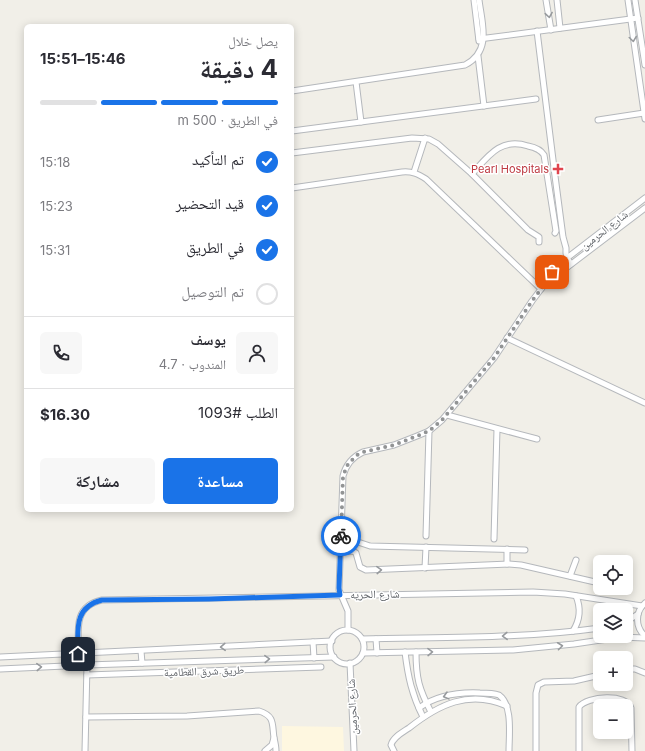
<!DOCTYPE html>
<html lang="ar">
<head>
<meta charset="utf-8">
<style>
  body { margin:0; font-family:Inter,"Noto Naskh Arabic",sans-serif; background:#f7f7f7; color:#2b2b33; direction:rtl; height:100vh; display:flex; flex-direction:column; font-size:15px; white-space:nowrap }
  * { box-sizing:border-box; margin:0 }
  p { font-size:13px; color:#7c7c81 }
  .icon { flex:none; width:22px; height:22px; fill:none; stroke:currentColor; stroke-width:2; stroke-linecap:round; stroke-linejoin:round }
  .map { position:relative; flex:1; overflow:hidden; direction:ltr }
  .side { position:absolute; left:24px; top:24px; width:270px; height:488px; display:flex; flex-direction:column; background:#fff; border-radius:6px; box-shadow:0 2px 10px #0003; direction:rtl }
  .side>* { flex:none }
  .fabs { position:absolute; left:593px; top:555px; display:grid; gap:8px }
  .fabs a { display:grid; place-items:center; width:40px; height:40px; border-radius:6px; background:#fff; box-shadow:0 2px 10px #0003; font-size:20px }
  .pin { position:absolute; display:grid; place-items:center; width:34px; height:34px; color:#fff; margin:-17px; border-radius:8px; box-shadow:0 2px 6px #0006 }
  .courier { position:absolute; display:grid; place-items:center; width:40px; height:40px; margin:-20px; border:3px solid #1a73e8; border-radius:50%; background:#fff; color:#222; box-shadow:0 1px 5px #0007 }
  .summary em { font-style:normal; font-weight:700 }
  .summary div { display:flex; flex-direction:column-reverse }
  .summary { display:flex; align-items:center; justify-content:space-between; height:68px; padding:0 16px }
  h1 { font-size:26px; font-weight:700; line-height:30px }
  .bar { display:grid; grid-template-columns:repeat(4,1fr); gap:6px 4px; align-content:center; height:48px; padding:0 16px }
  .bar i { height:5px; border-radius:3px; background:#e1e1e2 }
  .bar .selected { background:#1a73e8 }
  .bar p { grid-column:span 4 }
  .line { display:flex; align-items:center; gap:10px; padding:0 16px; border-top:1px solid #e1e1e2 }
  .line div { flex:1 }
  .round { display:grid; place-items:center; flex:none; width:42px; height:42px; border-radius:6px; background:#f7f7f7 }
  ol { padding:0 16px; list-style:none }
  li { display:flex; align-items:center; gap:12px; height:44px }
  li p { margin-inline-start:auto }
  li .icon { padding:4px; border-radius:50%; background:#1a73e8; color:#fff; stroke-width:4 }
  li:last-child { color:#7c7c81 }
  li i { width:22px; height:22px; border:2px solid #e1e1e2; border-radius:50% }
  .cta { display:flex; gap:8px; margin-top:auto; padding:8px 16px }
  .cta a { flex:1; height:46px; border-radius:6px; background:#1a73e8; color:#fff; font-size:16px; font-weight:700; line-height:46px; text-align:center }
  .cta a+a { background:#f7f7f7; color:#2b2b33 }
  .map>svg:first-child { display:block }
  .commercial { fill:#fef7e0 }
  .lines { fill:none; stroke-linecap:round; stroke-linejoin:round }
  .street-casing { stroke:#b5b8bc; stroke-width:7 }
  .street { stroke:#fff; stroke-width:5 }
  .oneway { stroke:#979a9d }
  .done { stroke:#929495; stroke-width:4; stroke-dasharray:0 7.2 }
  .route { stroke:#1a73e8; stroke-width:5 }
  .health-dot { fill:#e0444e; stroke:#fff; stroke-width:1.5 }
  .labels { text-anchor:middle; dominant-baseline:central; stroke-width:3; stroke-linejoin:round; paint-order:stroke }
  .health-label { font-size:11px; fill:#be3a42; stroke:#fff; text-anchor:end }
  .street-label { font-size:11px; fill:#5f6368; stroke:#fff }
</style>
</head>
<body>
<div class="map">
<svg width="645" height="751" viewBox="0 0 645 751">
  <rect width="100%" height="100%" fill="#f1efe8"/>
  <path class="commercial" d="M282 726 343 727 344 751H282Z"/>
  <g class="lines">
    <g class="street-casing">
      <g id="street">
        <path d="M474 0 479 41"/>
        <path d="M546 0 551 30"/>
        <path d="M557 0 560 28"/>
        <path d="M628 0 645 119"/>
        <path d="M635 0 645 65"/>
        <path d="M537 31 555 176 563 237 566 248V253L567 258 571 264"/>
        <path d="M479 39 638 18"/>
        <path d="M478 56 484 106"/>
        <path d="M356 82 361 122"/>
        <path d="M292 91 465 65C492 51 482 24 479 0"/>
        <path d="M598 120 644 113"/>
        <path d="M292 131 536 99"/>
        <path d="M292 153 412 138 429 139 438 144 472 174 528 230 539 237V242"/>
        <path d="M414 172 425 138"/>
        <path d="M472 174C488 156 501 137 528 146 533 147 541 150 544 155L556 231 555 233"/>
        <path d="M292 188 402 172C412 171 418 174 426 179L541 289"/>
        <path d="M548 280 557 275 645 208"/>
        <path d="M507 338 645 403"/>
        <path d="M447 415 537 439"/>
        <path d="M426 536 429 431"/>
        <path d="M494 539 497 429"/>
        <path d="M341 540H352L370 546 525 550"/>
        <path d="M341 552 353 551 356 553 360 567 366 570 509 564 521 565 595 582"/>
        <path d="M507 564V549"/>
        <path d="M425 568 426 547"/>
        <path d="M570 576 576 560"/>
        <path d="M645 603C635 612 635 627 645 636"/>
        <path d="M626 622 638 614"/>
        <path d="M348 630V611L339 590 343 476C346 464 352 457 363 452L394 445 417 436 429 431 442 420 494 358 532 301 548 280 552 272 567 258 645 198"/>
        <circle cx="347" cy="647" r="17"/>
        <path d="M573 631C580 620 581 608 576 596"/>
        <path d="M362 639C441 637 521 639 600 628"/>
        <path d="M376 639 377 653"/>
        <path d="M313 642 314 658"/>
        <path d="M141 651 142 663"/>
        <path d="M405 652C408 677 412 695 423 717"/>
        <path d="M416 652C416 678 419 689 431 712"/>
        <path d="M363 653 513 650 574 644 621 637 645 638"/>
        <path d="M79 654C78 631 73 606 102 600L533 592 565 594 642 606"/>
        <path d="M0 657 332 641"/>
        <path d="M350 663 354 751"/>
        <path d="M0 669 87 665 334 657"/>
        <path d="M626 669H635L645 673"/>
        <path d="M87 675 321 667"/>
        <path d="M419 708C437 695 458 692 480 693 486 693 493 693 499 695 513 705 509 735 509 751"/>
        <path d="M86 717 187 716 259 711C275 716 272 724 274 738 275 742 276 746 276 751"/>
        <path d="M85 751 87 665"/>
        <path d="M265 751 272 745 274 738"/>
        <path d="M394 751 391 745C393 737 403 732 409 728 438 705 469 689 507 706"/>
        <path d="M536 751V693L538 685 544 682 574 681 600 675"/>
        <path d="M579 751V707C587 696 627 693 631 708L632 751"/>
      </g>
    </g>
    <use href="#street" class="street"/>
  </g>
  <defs><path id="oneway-chevron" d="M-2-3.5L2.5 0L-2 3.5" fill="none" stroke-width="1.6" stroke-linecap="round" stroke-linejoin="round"/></defs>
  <g class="oneway">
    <use href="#oneway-chevron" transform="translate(549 15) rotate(81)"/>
    <use href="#oneway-chevron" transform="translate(633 39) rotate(82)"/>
    <use href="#oneway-chevron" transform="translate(379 570) rotate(-3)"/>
    <use href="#oneway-chevron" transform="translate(505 636) rotate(178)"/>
    <use href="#oneway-chevron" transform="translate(560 646) rotate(-7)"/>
    <use href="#oneway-chevron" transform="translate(223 647) rotate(177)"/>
    <use href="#oneway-chevron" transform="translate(430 652) rotate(-1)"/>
    <use href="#oneway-chevron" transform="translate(267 659) rotate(-2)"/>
    <use href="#oneway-chevron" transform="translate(39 667) rotate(-3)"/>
    <use href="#oneway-chevron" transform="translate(446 696) rotate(165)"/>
  </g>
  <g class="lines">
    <path class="done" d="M341 536 343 476 348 464 357 455 363 452 394 445 417 436 429 431 442 420 494 358 532 301 548 280 552 272"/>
    <path class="route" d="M78 654C78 631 73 607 102 600L209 599 340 595 339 588 341 536"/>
  </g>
  <path class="health-dot" d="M556 163h4v4h4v4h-4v4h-4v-4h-4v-4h4z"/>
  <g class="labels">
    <g class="health-label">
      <text x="549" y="169">Pearl Hospitals</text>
    </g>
    <g class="street-label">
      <text transform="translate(604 230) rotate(-38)">شارع الحرمين</text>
      <text transform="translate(375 594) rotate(-1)">شارع الحريه</text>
      <text transform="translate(204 671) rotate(-2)">طريق شرق القطامية</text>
      <text transform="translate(352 707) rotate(-93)">شارع الحرمين</text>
    </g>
  </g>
</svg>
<div class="fabs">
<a><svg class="icon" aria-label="locate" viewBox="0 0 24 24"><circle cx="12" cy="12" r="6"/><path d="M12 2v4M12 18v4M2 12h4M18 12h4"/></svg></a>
<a><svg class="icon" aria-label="layers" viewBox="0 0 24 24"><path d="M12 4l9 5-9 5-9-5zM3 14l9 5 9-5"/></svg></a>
<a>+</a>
<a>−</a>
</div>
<div class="pin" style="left:552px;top:272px;background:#ea580c"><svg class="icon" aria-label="bag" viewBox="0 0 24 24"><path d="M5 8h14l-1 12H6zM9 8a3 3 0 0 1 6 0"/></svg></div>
<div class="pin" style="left:78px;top:654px;background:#1f2937"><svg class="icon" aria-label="home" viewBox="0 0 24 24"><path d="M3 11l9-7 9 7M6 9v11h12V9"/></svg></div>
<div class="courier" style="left:341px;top:536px"><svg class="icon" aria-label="bike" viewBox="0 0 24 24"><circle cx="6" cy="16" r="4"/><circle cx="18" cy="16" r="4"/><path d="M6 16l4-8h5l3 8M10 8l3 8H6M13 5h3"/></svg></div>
<section class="side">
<div class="summary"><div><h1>4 دقيقة</h1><p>يصل خلال</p></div><em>15:46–15:51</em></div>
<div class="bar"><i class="selected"></i><i class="selected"></i><i class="selected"></i><i></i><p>في الطريق · 500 m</p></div>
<ol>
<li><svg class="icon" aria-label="check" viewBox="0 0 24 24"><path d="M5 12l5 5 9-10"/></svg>تم التأكيد<p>15:18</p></li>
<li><svg class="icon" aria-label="check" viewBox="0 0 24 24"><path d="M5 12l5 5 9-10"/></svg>قيد التحضير<p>15:23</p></li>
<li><svg class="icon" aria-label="check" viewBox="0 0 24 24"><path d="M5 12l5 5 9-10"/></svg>في الطريق<p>15:31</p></li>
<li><i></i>تم التوصيل</li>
</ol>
<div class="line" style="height:72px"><a class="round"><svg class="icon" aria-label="person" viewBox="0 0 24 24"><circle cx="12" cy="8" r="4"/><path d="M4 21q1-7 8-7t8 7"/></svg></a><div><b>يوسف</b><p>المندوب · 4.7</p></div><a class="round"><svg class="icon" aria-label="phone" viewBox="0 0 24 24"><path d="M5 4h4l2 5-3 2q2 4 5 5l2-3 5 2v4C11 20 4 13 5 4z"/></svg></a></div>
<div class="line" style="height:52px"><div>الطلب #1093</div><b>$16.30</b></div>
<div class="cta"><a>مساعدة</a><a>مشاركة</a></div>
</section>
</div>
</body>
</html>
